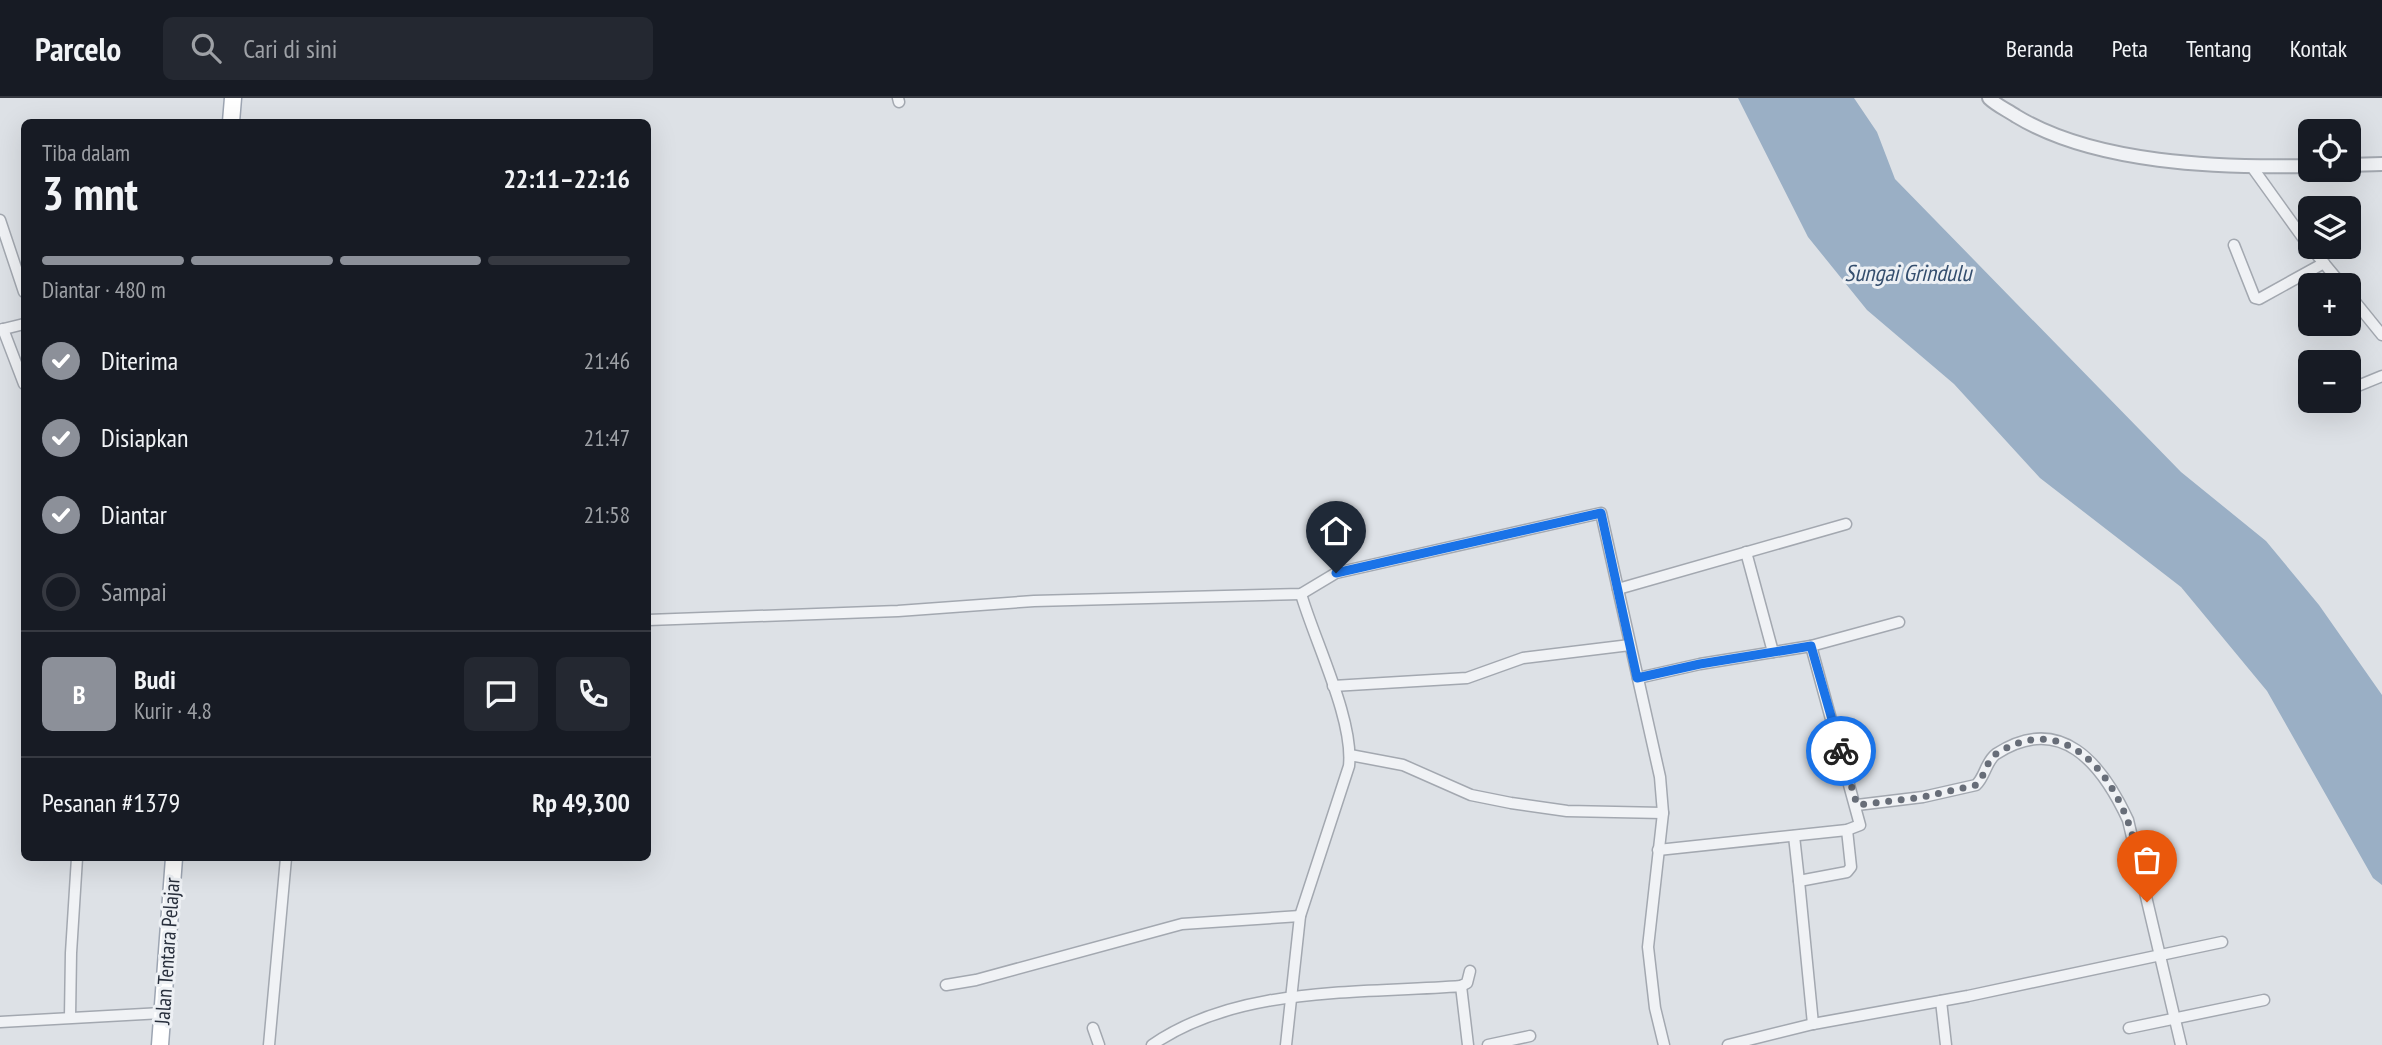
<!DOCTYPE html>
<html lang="id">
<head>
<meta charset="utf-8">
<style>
  body { margin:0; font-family:"PT Sans Narrow",sans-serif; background:#242831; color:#f1f3f6; height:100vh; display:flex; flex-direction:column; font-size:26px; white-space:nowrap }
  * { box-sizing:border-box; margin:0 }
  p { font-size:23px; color:#9ea1a6 }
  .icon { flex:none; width:38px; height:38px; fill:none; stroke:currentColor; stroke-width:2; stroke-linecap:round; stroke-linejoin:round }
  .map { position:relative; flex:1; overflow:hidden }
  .details { position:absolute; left:21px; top:21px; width:630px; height:742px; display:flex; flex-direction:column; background:#171b24; border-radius:10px; box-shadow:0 7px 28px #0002 }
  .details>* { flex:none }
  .fabs { position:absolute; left:2298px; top:21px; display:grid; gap:14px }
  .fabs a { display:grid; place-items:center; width:63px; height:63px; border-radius:10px; background:#171b24; box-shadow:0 7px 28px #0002; font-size:35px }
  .pin { position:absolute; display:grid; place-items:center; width:60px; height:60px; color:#fff; margin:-72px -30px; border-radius:50% 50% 50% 0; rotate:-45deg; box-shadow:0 0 7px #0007 }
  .pin .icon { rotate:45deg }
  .courier { position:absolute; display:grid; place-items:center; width:70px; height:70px; margin:-35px; border:5px solid #1a73e8; border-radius:50%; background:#fff; color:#222; box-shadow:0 2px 9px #0007 }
  .headline em { font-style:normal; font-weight:700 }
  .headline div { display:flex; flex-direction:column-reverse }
  .headline { display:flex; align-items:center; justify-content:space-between; height:119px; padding:0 21px }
  h1 { font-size:46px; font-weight:700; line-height:52px }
  .bar { display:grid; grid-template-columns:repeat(4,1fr); gap:10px 7px; align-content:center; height:84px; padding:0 21px }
  .bar i { height:9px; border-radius:5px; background:#363941 }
  .bar .active { background:#8c9099 }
  .bar p { grid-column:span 4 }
  .line { display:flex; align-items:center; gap:18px; padding:0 21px; border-top:2px solid #363941 }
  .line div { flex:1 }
  .round { display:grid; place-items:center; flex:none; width:74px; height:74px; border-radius:10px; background:#242831 }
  ol { padding:0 21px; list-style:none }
  li { display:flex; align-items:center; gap:21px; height:77px }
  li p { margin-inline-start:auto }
  li .icon { padding:7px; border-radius:50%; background:#8c9099; color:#fff; stroke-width:4 }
  li:last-child { color:#9ea1a6 }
  li i { width:38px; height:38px; border:4px solid #363941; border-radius:50% }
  header { display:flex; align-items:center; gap:42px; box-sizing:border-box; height:98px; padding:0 35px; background:#171b24; border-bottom:2px solid #363941 }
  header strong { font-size:33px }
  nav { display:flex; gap:38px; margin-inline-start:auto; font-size:24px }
  .search { width:490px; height:63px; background:#242831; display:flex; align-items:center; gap:18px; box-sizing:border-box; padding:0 24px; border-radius:10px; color:#9ea1a6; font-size:26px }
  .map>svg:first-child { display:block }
  .water { fill:#9aafc5 }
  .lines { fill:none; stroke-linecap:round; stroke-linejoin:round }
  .minor-casing { stroke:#a3a8b0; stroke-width:13 }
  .tertiary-casing { stroke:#a3a8b0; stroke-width:16 }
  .primary-casing { stroke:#9da5b2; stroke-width:19 }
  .minor { stroke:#f0f2f5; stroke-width:10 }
  .tertiary { stroke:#f0f2f5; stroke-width:12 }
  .primary { stroke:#fff; stroke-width:16 }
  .done { stroke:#676d78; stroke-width:7; stroke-dasharray:0 12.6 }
  .route { stroke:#1a73e8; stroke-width:9 }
  .labels { text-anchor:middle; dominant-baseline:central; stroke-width:6; stroke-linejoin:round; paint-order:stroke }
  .street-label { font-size:21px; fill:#282f3c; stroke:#edf0f4 }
  .water-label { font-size:23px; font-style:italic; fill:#344e6e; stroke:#edf0f4 }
</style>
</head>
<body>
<header>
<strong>Parcelo</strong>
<div class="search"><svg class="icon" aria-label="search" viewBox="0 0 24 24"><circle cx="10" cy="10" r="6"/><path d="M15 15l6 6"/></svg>Cari di sini</div>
<nav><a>Beranda</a><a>Peta</a><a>Tentang</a><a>Kontak</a></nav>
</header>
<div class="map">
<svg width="2382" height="947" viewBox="0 0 2382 947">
  <rect width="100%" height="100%" fill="#dde1e6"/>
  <path class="water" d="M1738 0H1854L1877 34 1895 81 2181 374 2266 443 2319 507 2382 597V787L2373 780 2267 593 2181 489 2040 380 1954 286 1867 212 1808 139Z"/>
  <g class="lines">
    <g class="minor-casing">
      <g id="minor">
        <path d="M898 0 899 4"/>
        <path d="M2252 69 2303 140 2342 187"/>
        <path d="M0 122 24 194"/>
        <path d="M2234 147 2255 200 2259 201 2324 165"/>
        <path d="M2348 195 2382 237"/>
        <path d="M3 231 24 286"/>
        <path d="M0 232 24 226"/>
        <path d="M2348 292 2382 278"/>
        <path d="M1746 454 1773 554"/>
        <path d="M1618 491 1846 426"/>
        <path d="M648 522 898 513 1034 503 1301 496 1336 475 1601 415 1660 679 1663 715 1648 849 1655 910 1664 947"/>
        <path d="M1638 580 1700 566 1811 548 1899 524"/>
        <path d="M1333 588 1467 580 1523 560 1630 547"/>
        <path d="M1350 657 1403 667 1471 697 1511 705 1567 713 1663 715"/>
        <path d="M1857 707 1923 699 1976 687C1985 679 1986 663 1996 656 2061 614 2102 666 2128 722L2181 947"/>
        <path d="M1794 738 1799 783"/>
        <path d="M1658 752 1847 732 1860 727 1811 548"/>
        <path d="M946 887 976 882 1182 826 1300 818"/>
        <path d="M1461 888 1467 885 1470 873"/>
        <path d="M1941 903 1946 947"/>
        <path d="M70 919 71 855 77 760"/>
        <path d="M0 924 162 915"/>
        <path d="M1813 926 1799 783 1847 774 1851 769 1847 732"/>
        <path d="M1093 930 1099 947"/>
        <path d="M2129 930 2264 902"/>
        <path d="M269 947 286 760"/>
        <path d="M1152 947C1239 887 1360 896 1461 888L1468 947"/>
        <path d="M1286 947 1300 818 1349 668C1354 622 1315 544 1301 496"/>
        <path d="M1488 947 1530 938"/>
        <path d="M1728 947 1813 926 1968 898 2222 844"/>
      </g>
    </g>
    <g class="tertiary-casing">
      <g id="tertiary">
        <path d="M1989 0C1996 7 2007 12 2016 18 2095 66 2219 70 2310 68"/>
        <path d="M2348 67 2382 66"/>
      </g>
    </g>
    <g class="primary-casing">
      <g id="primary">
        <path d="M231 24 233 0"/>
        <path d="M160 947 174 760"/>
      </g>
    </g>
    <use href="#minor" class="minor"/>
    <use href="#tertiary" class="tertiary"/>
    <use href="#primary" class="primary"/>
  </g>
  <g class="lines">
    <path class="done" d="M1841 653 1857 707 1923 699 1976 687C1985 679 1986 663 1996 656 2058 616 2105 664 2127 721 2137 747 2141 777 2147 804"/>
    <path class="route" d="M1336 475 1601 415 1637 580 1700 566 1811 548 1841 653"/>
  </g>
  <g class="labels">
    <g class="street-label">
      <text transform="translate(167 853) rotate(-86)">Jalan Tentara Pelajar</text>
    </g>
    <g class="water-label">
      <text x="1908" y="174">Sungai Grindulu</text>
    </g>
  </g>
</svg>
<div class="fabs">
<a><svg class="icon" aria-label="locate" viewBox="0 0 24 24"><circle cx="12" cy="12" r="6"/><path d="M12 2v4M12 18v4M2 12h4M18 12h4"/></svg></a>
<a><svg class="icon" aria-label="layers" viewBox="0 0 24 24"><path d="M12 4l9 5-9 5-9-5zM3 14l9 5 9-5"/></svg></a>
<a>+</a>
<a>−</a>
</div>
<div class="pin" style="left:2147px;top:804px;background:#ea580c"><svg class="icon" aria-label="bag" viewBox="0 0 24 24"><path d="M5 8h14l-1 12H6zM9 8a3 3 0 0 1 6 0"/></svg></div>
<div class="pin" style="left:1336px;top:475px;background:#1f2937"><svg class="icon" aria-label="home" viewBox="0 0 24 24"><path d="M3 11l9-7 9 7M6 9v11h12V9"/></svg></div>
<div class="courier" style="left:1841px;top:653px"><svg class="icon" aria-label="bike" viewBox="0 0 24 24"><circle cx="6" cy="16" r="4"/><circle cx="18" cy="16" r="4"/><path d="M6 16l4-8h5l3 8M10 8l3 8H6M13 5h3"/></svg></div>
<section class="details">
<div class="headline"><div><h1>3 mnt</h1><p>Tiba dalam</p></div><em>22:11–22:16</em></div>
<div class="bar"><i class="active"></i><i class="active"></i><i class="active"></i><i></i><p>Diantar · 480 m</p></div>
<ol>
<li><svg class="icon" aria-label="check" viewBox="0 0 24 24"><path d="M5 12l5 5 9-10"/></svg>Diterima<p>21:46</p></li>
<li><svg class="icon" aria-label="check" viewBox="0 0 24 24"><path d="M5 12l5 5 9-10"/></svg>Disiapkan<p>21:47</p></li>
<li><svg class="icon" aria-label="check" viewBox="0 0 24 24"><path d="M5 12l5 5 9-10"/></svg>Diantar<p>21:58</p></li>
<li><i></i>Sampai</li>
</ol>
<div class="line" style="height:126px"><b class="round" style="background:#8c9099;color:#fff">B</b><div><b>Budi</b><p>Kurir · 4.8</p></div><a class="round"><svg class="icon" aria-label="chat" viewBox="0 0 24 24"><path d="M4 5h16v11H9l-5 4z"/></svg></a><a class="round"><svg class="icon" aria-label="phone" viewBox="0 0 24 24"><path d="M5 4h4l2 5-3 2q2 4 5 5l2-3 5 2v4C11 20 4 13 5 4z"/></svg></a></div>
<div class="line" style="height:91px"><div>Pesanan #1379</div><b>Rp 49,300</b></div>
</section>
</div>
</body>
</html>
